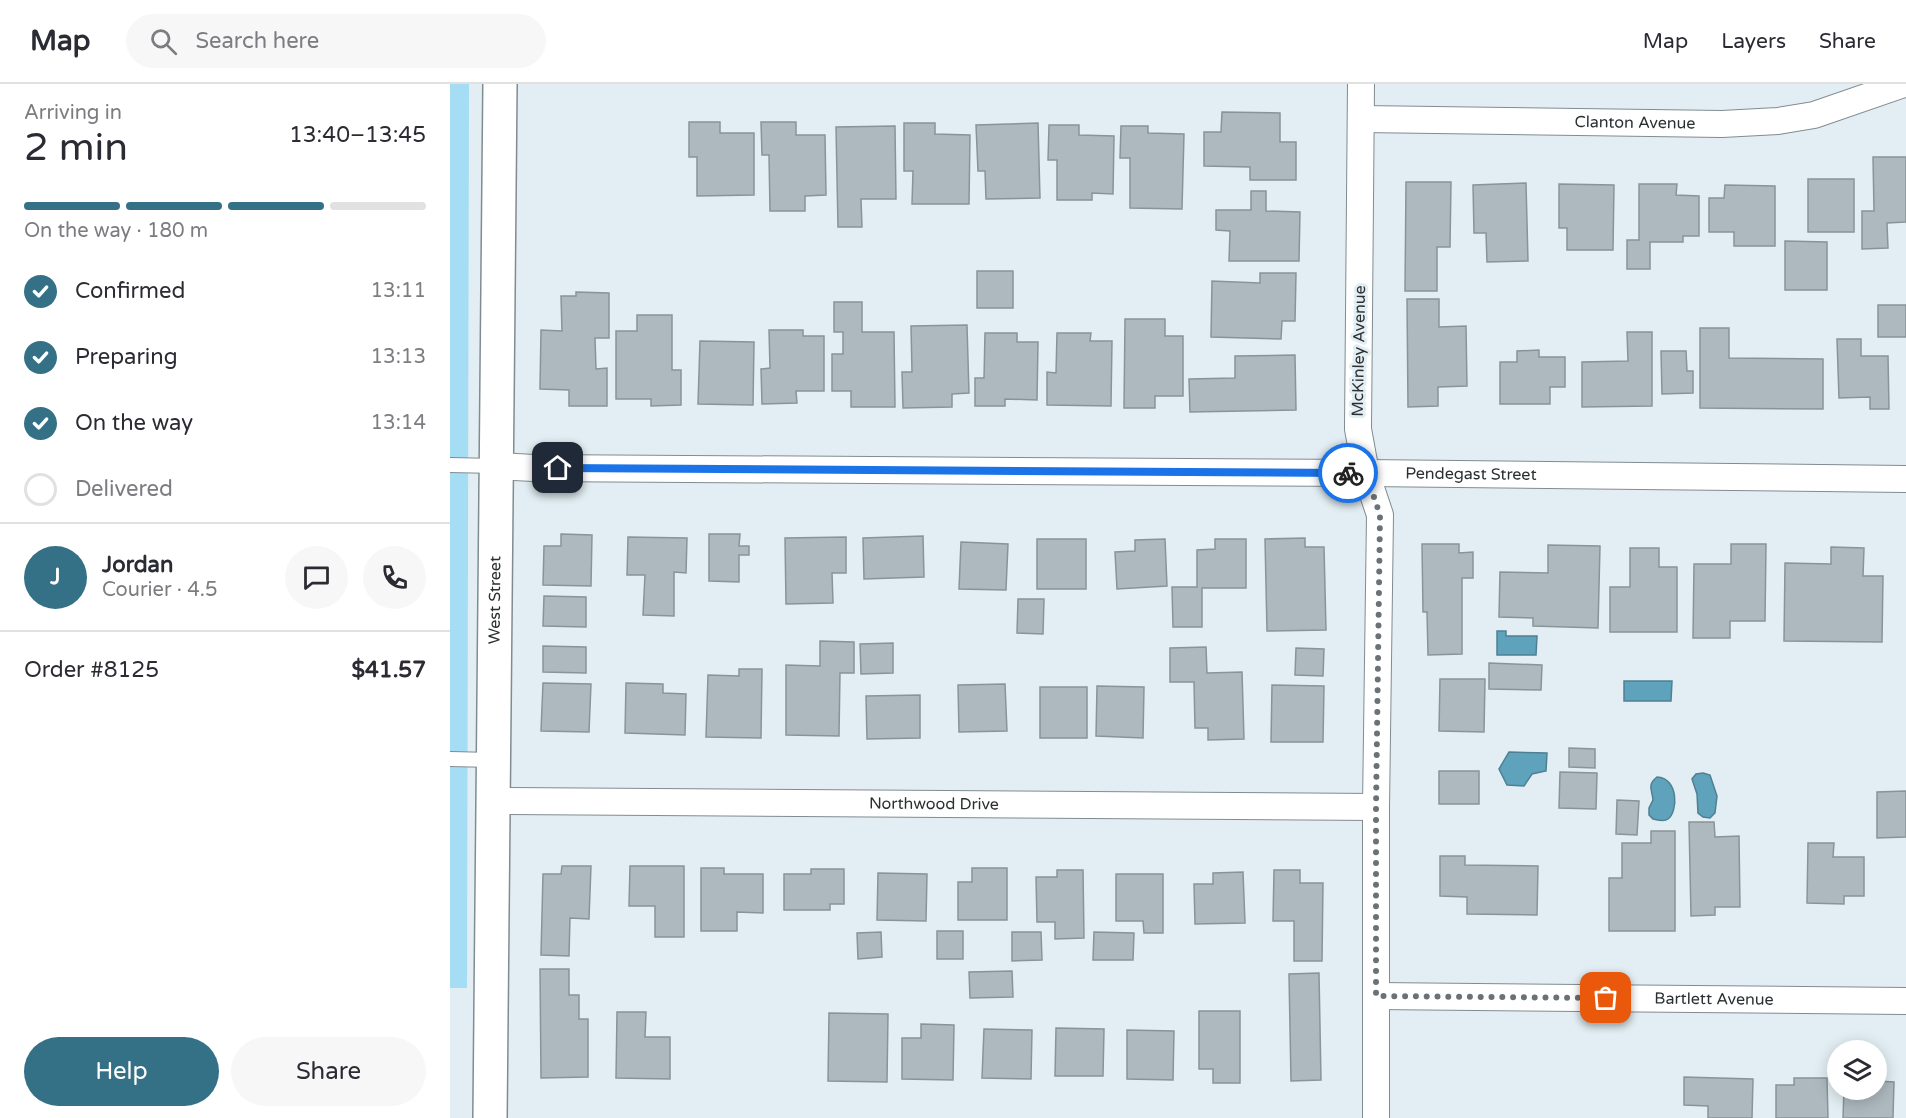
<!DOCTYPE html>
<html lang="en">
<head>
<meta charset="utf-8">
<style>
  body { margin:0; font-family:"Varela Round",sans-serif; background:#f7f7f7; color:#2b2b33; height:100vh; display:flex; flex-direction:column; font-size:22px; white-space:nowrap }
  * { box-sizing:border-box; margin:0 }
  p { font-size:20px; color:#7c7c81 }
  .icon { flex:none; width:33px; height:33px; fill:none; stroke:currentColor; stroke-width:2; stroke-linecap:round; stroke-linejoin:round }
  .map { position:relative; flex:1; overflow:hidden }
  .panel { display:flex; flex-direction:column; background:#fff; width:450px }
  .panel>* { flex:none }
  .tools { position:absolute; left:1377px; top:956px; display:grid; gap:12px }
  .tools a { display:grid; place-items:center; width:60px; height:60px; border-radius:50%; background:#fff; box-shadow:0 3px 15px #0003; font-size:30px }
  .pin { position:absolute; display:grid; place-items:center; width:51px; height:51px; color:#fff; margin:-26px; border-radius:12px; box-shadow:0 3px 9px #0006 }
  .courier { position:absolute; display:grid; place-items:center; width:60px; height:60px; margin:-30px; border:4px solid #1a73e8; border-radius:50%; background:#fff; color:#222; box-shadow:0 2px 8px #0007 }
  .overview em { font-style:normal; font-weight:600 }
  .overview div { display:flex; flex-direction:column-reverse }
  .overview { display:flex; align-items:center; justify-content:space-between; height:102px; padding:0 24px }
  h1 { font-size:39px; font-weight:600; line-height:45px }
  .bar { display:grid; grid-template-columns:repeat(4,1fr); gap:9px 6px; align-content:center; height:72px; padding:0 24px }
  .bar i { height:8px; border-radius:4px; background:#e1e1e2 }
  .bar .selected { background:#347187 }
  .bar p { grid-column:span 4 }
  .line { display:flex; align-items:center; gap:15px; padding:0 24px; border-top:2px solid #e1e1e2 }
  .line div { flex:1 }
  .round { display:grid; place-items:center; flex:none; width:63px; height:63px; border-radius:32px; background:#f7f7f7 }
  ol { padding:0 24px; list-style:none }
  li { display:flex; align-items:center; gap:18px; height:66px }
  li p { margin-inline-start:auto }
  li .icon { padding:6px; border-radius:50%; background:#347187; color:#fff; stroke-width:4 }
  li:last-child { color:#7c7c81 }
  li i { width:33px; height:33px; border:3px solid #e1e1e2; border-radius:50% }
  .cta { display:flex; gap:12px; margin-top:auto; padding:12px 24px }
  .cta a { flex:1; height:69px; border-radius:36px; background:#347187; color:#fff; font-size:24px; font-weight:600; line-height:69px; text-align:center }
  .cta a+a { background:#f7f7f7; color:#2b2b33 }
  header { display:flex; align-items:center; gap:36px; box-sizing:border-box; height:84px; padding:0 30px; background:#fff; border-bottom:2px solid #e1e1e2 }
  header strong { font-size:28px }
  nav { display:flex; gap:33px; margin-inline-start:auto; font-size:21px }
  .search { width:420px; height:54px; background:#f7f7f7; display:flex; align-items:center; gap:15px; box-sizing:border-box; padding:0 21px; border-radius:33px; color:#7c7c81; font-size:22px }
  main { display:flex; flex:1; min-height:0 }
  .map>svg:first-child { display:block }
  .green { fill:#a4ddf4 }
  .water { fill:#5fa2bc; stroke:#4f8092; stroke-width:1.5 }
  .building { fill:#adb9be; stroke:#899498; stroke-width:1.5 }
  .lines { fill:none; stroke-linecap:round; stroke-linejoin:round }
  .lane-casing { stroke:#818c91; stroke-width:16 }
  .street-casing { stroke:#818c91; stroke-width:28 }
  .secondary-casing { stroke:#818c91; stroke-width:36 }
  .lane { stroke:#fff; stroke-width:14 }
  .street { stroke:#fff; stroke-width:26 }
  .secondary { stroke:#fff; stroke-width:33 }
  .done { stroke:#6a7275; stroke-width:6; stroke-dasharray:0 10.8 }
  .route { stroke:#1a73e8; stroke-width:8 }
  .labels { text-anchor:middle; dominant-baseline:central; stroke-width:6; stroke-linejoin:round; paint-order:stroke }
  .street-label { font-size:16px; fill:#2a2f31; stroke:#e2eef3 }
</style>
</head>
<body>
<header>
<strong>Map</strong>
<div class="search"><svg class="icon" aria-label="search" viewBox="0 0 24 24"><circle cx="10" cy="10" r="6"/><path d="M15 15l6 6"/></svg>Search here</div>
<nav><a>Map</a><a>Layers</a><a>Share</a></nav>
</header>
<main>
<section class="panel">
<div class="overview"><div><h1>2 min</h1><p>Arriving in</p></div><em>13:40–13:45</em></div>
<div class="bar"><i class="selected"></i><i class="selected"></i><i class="selected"></i><i></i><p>On the way · 180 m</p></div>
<ol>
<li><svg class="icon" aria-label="check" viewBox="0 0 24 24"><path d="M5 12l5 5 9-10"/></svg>Confirmed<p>13:11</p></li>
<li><svg class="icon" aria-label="check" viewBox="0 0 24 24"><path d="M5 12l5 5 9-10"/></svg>Preparing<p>13:13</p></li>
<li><svg class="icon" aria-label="check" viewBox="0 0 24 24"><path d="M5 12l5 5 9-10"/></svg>On the way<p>13:14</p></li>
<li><i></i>Delivered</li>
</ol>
<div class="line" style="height:108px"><b class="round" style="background:#347187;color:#fff">J</b><div><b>Jordan</b><p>Courier · 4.5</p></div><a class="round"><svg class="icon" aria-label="chat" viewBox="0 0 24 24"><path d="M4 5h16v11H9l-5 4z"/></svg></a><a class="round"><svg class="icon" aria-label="phone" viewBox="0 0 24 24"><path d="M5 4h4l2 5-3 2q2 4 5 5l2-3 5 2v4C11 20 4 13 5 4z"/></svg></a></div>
<div class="line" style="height:78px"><div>Order #8125</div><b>$41.57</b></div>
<div class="cta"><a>Help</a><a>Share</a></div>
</section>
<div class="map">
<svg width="1456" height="1034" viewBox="0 0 1456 1034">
  <rect width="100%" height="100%" fill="#e2eef3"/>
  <path class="green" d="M0 0H19L17 904H0Z"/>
  <g class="water">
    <path d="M1047 547H1056V552H1087L1086 571H1047Z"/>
    <path d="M1174 597H1222L1221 617H1174Z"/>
    <path d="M1059 668 1097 669 1096 687 1082 690 1074 702 1057 701 1049 685Z"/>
    <path d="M1253 689 1260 691 1267 712 1265 729 1260 734 1253 733 1248 729 1247 710 1242 695 1246 690Z"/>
    <path d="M1207 693C1229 694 1228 728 1218 735 1214 738 1208 736 1203 735L1199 731V724L1203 716C1202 705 1197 701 1207 693Z"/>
  </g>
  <g class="building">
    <path d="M772 28 830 29V58H846V96H800V83L754 82V48H771Z"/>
    <path d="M239 38H270V49H304V111L247 112V73H239Z"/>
    <path d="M311 38H346V51H375L376 111 355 112V127H320L319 71H312Z"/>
    <path d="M454 39H485V50L520 51 519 120H462L463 87H454Z"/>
    <path d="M588 39 590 114 536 115 535 87H528L526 41Z"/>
    <path d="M599 41H629V51L664 52 663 110 642 109V116H607V76H598Z"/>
    <path d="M445 42 446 115H411L412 143H388L386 43Z"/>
    <path d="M671 42H698V49L734 50 732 125 680 124V74H670Z"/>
    <path d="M1423 73H1456V138L1437 139 1438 164 1412 165V127H1424Z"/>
    <rect x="1358" y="95" width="46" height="53"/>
    <path d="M956 98H1001L1000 163H987V207H955Z"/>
    <path d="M1076 99 1078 177 1037 178 1036 149H1024L1023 101Z"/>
    <path d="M1109 100 1164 101 1163 166H1117V144H1109Z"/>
    <path d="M1189 100H1227L1226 111 1249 112V152H1233V158H1200V185H1177V156H1189Z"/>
    <path d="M1275 101 1325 102V162H1284V148H1259V114H1274Z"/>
    <path d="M801 107H816V127L850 128 849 177H779L780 147 766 146V126H801Z"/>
    <path d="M1335 157 1377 158V206H1335Z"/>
    <rect x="527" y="187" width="36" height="37"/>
    <path d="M810 189H846L845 237H832L831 255 761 253 762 197 810 199Z"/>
    <path d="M126 208 159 209V254H145L146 285 157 284V322H119V306L90 305 91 246 112 247 111 212H126Z"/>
    <path d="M957 215H989V243L1016 242 1017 302 988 303V322L958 323Z"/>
    <path d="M384 218H412V248H444L445 323H401V307H382V270H393V248H384Z"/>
    <rect x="1428" y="221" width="28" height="32"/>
    <path d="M187 231H222V286H231V321L201 322V315H166V247H187Z"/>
    <path d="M675 235H715V252H733V312H705V324H674Z"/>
    <path d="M517 241 519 309 502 310V323L453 324 452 288H462L461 242Z"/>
    <path d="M1250 244H1279V274L1373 275V325L1250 324Z"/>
    <path d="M319 246H353V252H374V307H346L347 319 312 320 311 285 320 284Z"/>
    <path d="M1177 248H1202V322L1132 323V278L1178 277Z"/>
    <path d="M535 249H567V258H588L587 316 555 315V322H525V294H534Z"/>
    <path d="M607 249H641L640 257H662L661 322 597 321V288L606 289Z"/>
    <path d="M1387 255H1411V272H1438L1439 325H1420V313L1389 314Z"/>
    <path d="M250 257 304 258 303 321 248 320Z"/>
    <path d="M1089 266V273H1115V303H1100V320H1050V278H1067V267Z"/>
    <path d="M1211 267H1236L1237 287H1243V309L1212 310Z"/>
    <path d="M845 271 846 326 740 328 739 295 785 294V272Z"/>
    <path d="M111 450 142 451 141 502 93 501 94 462H111Z"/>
    <path d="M259 450H290L289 462H299V471H289V498L259 497Z"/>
    <path d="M473 452 474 493 414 495 413 454Z"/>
    <path d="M178 453 237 454 236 489 224 488V532L193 531 195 491H177Z"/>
    <path d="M396 453V489H382L383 519 336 520 335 454Z"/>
    <path d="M855 454V463H874L876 546 817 547 815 455Z"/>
    <rect x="587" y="455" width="49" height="50"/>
    <path d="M715 455 717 502 667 505 665 468 685 467V456Z"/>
    <path d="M765 455H796V504H752V543H723L722 503H747V466L765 465Z"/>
    <path d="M511 458 558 460 556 506 509 505Z"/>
    <path d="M972 460H1009V469L1023 468V494H1012V570L978 571 977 528H973Z"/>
    <path d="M1281 460H1316L1315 537H1280V554H1243L1244 480H1281Z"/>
    <path d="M1098 461 1150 462 1148 544 1083 542V534L1049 533 1050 488 1098 489Z"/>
    <path d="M1381 463 1414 464 1413 492H1433L1432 558 1334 557 1335 479 1381 480Z"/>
    <path d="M1180 464H1209V483H1227V548H1160V503H1180Z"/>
    <path d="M94 512 136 513V543L93 542Z"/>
    <path d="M568 515H594L593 550 567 549Z"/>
    <path d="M370 557 404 558V589H390L389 652 336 651V581L370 582Z"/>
    <path d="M443 559V589L411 590 410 560Z"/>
    <path d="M93 562 136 563V589L93 588Z"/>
    <path d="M756 563 757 589 792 588 794 655 758 656V644H745L744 598H720V564Z"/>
    <path d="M846 564 874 565 873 592 845 591Z"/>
    <path d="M1039 579 1092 581 1091 606 1039 605Z"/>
    <path d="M289 585H312L311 654 256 653 258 591 289 592Z"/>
    <path d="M990 595H1035L1034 648 989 647Z"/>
    <path d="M93 599 141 600 139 648 91 647Z"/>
    <path d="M176 599 213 600V609L236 610 235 651 175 649Z"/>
    <path d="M555 600 557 647 509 648 508 601Z"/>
    <path d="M822 601 874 602 873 658H821Z"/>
    <path d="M647 602 694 603 693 654 646 652Z"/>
    <rect x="590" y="603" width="47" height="51"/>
    <path d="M470 611V654L417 655 416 612Z"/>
    <path d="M1119 664 1145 665V684L1119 683Z"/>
    <rect x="989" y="687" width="40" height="33"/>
    <path d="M1110 688 1147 689 1146 725 1109 724Z"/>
    <path d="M1456 707V753L1427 754V708Z"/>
    <path d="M1167 716 1189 717 1187 751 1166 750Z"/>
    <path d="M1239 738H1264L1265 753 1289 752 1290 823H1265V831L1241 832Z"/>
    <path d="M1201 747H1225V847H1159V794H1172V759H1201Z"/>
    <path d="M1358 759H1384L1383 773H1414V812H1394V820L1357 819Z"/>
    <path d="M990 772H1015V781L1088 782 1087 831 1017 830V813L990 812Z"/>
    <path d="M112 782H141L139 835 120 834 119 872 91 871 93 790H111Z"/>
    <path d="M180 782H234V853H205V822H179Z"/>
    <path d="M251 784H274V790H313V829L287 828V847H251Z"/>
    <path d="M522 784H557V836H508V798H522Z"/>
    <path d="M361 785H394V820H380V826H334V790H361Z"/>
    <path d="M607 786H633L634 854 605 855V838H587L586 793H607Z"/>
    <path d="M824 786H850V799H873L872 877H844V837H823Z"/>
    <path d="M793 788 795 839 745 840 744 800H763V789Z"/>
    <path d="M428 789 477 790 476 837 427 836Z"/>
    <path d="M666 790H713V849H694L693 837H666Z"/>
    <rect x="487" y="847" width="26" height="28"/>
    <path d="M431 848 432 873 408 875 407 849Z"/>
    <path d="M562 848H591L592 876 562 877Z"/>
    <path d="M644 848 684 849 683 876H643Z"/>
    <path d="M90 885H119V911H129V935H138V993L91 994Z"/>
    <path d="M562 887 563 913 520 914 519 888Z"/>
    <path d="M869 889 871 996 841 997 839 890Z"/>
    <path d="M749 927H790V999H763V985H749Z"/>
    <path d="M167 928H196L195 953H220V995L166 994Z"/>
    <path d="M379 929 438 930 437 998 378 997Z"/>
    <path d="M471 940 504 941 503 996 452 995V954H471Z"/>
    <path d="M606 944 654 945 653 992H605Z"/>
    <path d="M534 945 582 946 581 995 532 994Z"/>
    <path d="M677 946 724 947 723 996 677 995Z"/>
    <path d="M1234 993 1303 995 1302 1034H1258V1022L1234 1021Z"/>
    <path d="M1344 994H1377L1378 1034H1326V1001H1344Z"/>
    <path d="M1426 997 1444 998 1443 1034H1393L1394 1005H1426Z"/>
  </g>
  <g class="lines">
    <g class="lane-casing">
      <g id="lane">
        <path d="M0 381 46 382"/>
        <path d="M0 675 43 676"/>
      </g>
    </g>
    <g class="street-casing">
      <g id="street">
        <path d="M911 0 908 345 916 389 930 431 926 723V1034"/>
        <path id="s1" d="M912 35 1272 40 1328 37 1364 31 1454 0"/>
        <path id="s2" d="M46 382 84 384 916 389 1456 395"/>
        <path id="s3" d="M43 717 926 723"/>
        <path id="s4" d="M926 912 1456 917"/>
      </g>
    </g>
    <g class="secondary-casing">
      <g id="secondary">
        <path id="s5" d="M40 1034 50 0"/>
      </g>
    </g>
    <use href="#lane" class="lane"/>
    <use href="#street" class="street"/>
    <use href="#secondary" class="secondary"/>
  </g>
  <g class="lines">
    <path class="done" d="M898 389H916L930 431 926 723V912L1156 914"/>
    <path class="route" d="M108 384 898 389"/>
  </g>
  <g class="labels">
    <g class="street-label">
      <text stroke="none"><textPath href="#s1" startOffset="273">Clanton Avenue</textPath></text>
      <text transform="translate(909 267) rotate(-89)">McKinley Avenue</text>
      <text stroke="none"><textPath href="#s2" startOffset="975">Pendegast Street</textPath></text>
      <text stroke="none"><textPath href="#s5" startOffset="518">West Street</textPath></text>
      <text stroke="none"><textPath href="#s3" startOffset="441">Northwood Drive</textPath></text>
      <text stroke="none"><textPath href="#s4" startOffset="338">Bartlett Avenue</textPath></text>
    </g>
  </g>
</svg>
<div class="tools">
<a><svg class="icon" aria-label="layers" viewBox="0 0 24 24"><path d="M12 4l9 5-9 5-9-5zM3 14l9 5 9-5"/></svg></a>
</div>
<div class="pin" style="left:1156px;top:914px;background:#ea580c"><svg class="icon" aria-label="bag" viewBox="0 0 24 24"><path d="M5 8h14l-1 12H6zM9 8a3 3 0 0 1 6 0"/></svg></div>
<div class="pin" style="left:108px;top:384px;background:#1f2937"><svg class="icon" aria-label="home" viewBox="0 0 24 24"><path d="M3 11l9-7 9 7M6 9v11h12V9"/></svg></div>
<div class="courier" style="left:898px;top:389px"><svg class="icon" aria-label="bike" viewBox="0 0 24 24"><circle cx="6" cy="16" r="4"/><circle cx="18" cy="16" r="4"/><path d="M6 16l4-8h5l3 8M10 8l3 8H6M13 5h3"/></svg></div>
</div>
</main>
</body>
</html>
